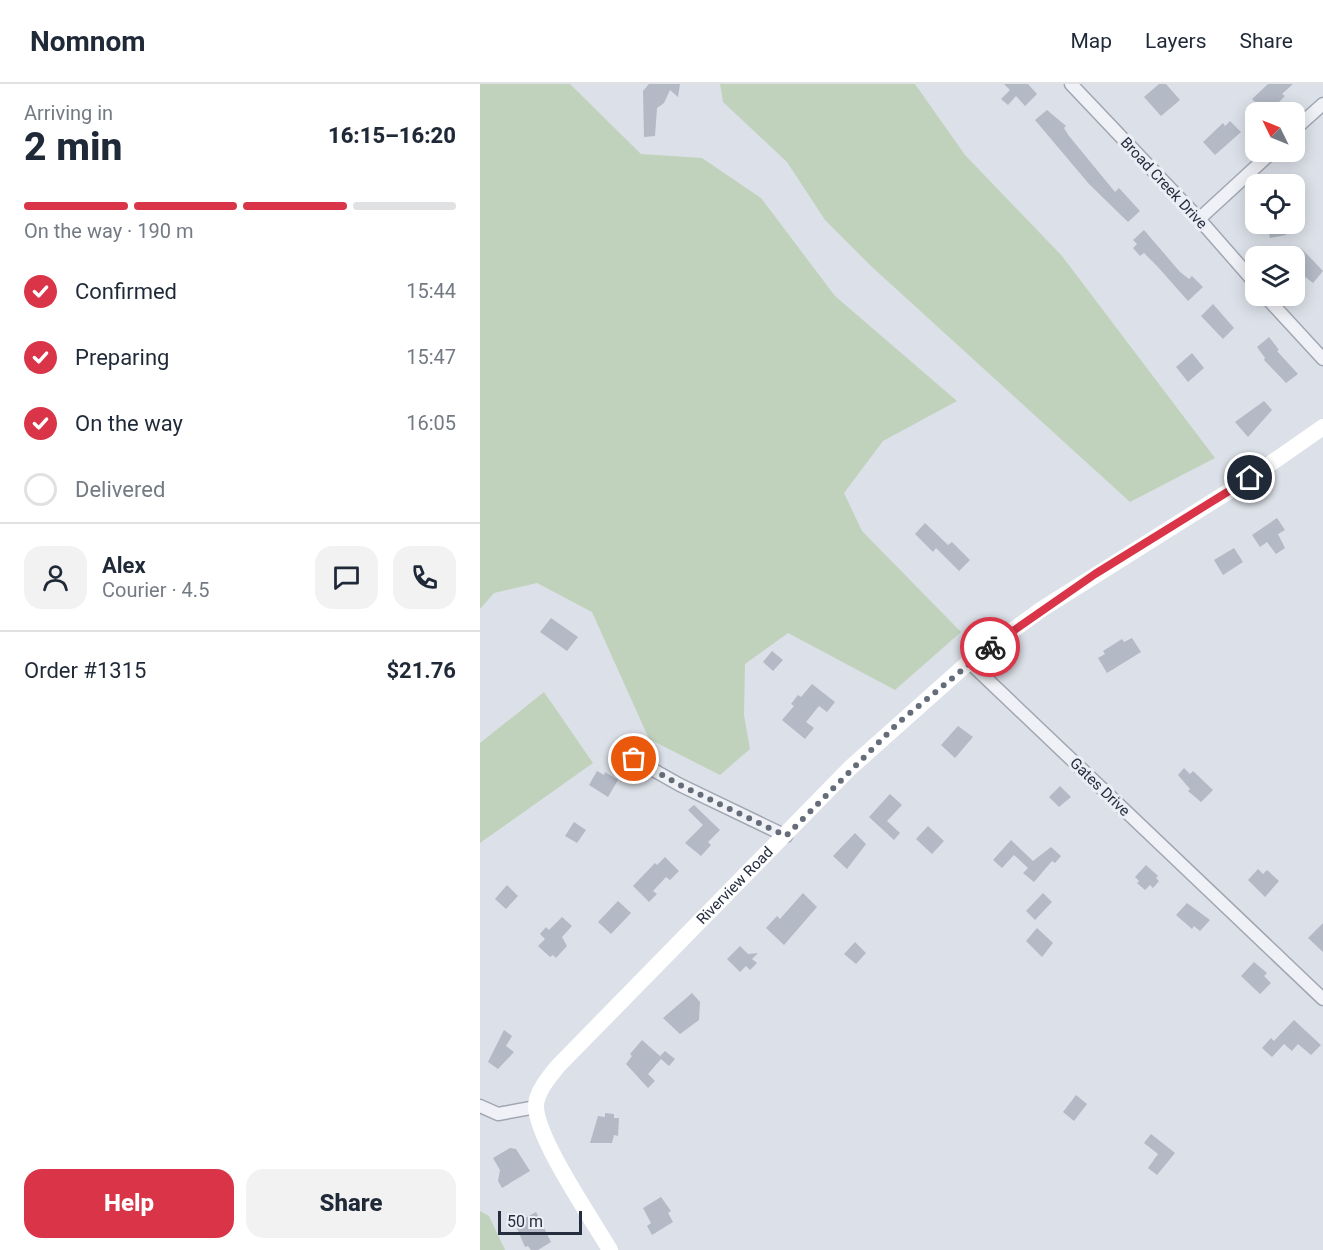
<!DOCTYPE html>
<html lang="en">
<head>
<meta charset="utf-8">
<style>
  body { margin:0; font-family:Roboto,sans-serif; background:#f2f2f3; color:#1f2937; height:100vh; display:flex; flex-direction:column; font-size:22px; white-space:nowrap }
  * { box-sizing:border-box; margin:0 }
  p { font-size:20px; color:#747a83 }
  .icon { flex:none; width:33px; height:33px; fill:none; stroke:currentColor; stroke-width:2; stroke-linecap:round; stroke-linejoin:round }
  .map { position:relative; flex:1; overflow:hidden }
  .panel { display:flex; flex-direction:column; background:#fff; width:480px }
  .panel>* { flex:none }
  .needle { width:39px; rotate:313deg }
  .buttons { position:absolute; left:765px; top:18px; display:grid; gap:12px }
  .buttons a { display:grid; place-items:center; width:60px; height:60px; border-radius:12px; background:#fff; box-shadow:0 3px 15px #0003; font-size:30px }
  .scale { position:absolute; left:18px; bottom:15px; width:84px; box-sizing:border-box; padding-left:6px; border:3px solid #252d3f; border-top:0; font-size:16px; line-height:21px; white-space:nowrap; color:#252d3f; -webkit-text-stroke:4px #ebeff5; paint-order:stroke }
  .pin { position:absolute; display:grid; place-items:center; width:51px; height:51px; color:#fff; margin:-26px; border:3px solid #fff; border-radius:50%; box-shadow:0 2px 6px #0007 }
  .courier { position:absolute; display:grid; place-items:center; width:60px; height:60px; margin:-30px; border:4px solid #d93447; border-radius:50%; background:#fff; color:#222; box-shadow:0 2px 8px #0007 }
  .headline em { font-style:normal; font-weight:800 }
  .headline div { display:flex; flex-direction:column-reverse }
  .headline { display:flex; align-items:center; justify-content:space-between; height:102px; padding:0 24px }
  h1 { font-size:39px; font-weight:800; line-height:45px }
  .bar { display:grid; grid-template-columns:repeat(4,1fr); gap:9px 6px; align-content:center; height:72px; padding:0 24px }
  .bar i { height:8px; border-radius:4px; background:#e0e1e3 }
  .bar .current { background:#d93447 }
  .bar p { grid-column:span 4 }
  .line { display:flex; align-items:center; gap:15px; padding:0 24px; border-top:2px solid #e0e1e3 }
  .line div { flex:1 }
  .round { display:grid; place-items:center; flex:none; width:63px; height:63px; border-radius:18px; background:#f2f2f3 }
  ol { padding:0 24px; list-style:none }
  li { display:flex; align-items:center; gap:18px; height:66px }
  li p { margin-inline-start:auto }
  li .icon { padding:6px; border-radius:50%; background:#d93447; color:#fff; stroke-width:4 }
  li:last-child { color:#747a83 }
  li i { width:33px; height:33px; border:3px solid #e0e1e3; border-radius:50% }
  .primary-button { display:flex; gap:12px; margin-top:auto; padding:12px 24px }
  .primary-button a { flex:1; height:69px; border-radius:18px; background:#d93447; color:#fff; font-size:24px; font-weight:800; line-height:69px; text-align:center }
  .primary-button a+a { background:#f2f2f3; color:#1f2937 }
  header { display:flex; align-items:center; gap:36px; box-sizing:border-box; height:84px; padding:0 30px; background:#fff; border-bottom:2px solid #e0e1e3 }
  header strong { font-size:28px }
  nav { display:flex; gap:33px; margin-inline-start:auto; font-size:21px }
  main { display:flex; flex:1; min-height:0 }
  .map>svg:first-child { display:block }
  .green { fill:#c1d2bc }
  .building { fill:#b3b9c5 }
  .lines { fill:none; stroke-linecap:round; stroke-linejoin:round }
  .street-casing { stroke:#a1a7b2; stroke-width:15 }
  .street { stroke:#eff1f6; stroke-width:12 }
  .secondary { stroke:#fff; stroke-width:16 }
  .done { stroke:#656c7a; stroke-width:6; stroke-dasharray:0 10.8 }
  .route { stroke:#d93447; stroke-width:8 }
  .labels { text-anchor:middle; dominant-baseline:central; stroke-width:6; stroke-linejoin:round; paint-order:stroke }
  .street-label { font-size:15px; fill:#252d3f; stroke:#ebeff5 }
</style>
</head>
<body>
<header>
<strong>Nomnom</strong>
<nav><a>Map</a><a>Layers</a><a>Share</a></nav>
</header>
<main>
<section class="panel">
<div class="headline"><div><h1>2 min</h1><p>Arriving in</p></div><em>16:15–16:20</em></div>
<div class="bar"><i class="current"></i><i class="current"></i><i class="current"></i><i></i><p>On the way · 190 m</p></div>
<ol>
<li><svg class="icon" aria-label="check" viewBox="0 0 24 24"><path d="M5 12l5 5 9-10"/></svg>Confirmed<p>15:44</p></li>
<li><svg class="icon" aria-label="check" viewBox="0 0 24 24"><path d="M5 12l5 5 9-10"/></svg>Preparing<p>15:47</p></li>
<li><svg class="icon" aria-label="check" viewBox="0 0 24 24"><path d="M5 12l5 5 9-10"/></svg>On the way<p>16:05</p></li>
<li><i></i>Delivered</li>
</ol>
<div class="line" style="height:108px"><a class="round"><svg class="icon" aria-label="person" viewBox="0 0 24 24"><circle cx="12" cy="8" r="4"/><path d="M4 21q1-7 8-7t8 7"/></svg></a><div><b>Alex</b><p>Courier · 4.5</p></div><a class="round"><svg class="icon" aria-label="chat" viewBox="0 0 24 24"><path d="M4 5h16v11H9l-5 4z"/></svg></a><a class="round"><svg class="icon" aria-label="phone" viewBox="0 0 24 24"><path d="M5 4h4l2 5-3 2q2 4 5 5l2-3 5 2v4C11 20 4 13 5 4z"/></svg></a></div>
<div class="line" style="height:78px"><div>Order #1315</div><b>$21.76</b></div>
<div class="primary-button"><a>Help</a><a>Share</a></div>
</section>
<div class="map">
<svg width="843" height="1166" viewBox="0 0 843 1166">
  <rect width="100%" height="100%" fill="#dce0e8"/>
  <g class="green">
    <path d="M0 0H90L161 70 222 74 281 114 355 212 477 317 403 357 364 409 382 447 481 548 415 606 308 549 265 580 264 631 270 665 240 691 169 655 112 528 57 499 14 509 0 525Z"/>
    <path d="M240 0H435L485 71 582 172 735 374 650 418 392 183 345 136 307 78 243 18Z"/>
    <path d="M64 608 113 679 0 759V659Z"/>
    <path d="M0 1127 9 1132 25 1166H0Z"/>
  </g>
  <g class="building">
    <path d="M169 0H200L198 13 190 6 184 19 177 24 175 52 164 53 163 7Z"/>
    <path d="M524 0H548L557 10 545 22 536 12 528 21 521 15 530 6Z"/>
    <path d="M679 0H686L700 16 681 32 664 13Z"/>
    <path d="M788 0H813L802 10 805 12 794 23 791 20 784 27 772 15Z"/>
    <path d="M567 26 586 42 584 44 589 52 635 108 639 104 660 127 648 138 609 100 555 36Z"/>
    <path d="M750 37 761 48 735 71 723 58 743 39 745 42Z"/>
    <path d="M787 140H804L806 151 790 154Z"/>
    <path d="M664 146 700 188 709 195 712 192 723 203 708 217 677 182 664 169 660 172 653 164 657 160 653 156Z"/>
    <path d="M821 164 843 187 833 199 814 184V170Z"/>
    <path d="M733 220 754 244 743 255 721 232Z"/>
    <path d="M789 253 799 266 797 267 818 290 806 299 784 276 785 274 777 263Z"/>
    <path d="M712 269 724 284 708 298 696 283Z"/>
    <path d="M784 317 792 326 768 353 755 338Z"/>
    <path d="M797 434 805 446 798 450 805 464 796 470 787 458 780 463 772 451Z"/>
    <path d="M445 439 468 461 472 458 490 476 479 487 456 464 453 468 435 450Z"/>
    <path d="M754 464 763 478 743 491 734 476Z"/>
    <path d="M71 534 98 553 87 567 60 548Z"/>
    <path d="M652 554 661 568 627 589 618 574 625 570 623 567 642 555 644 558Z"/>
    <path d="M292 567 303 576 293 587 283 578Z"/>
    <path d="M332 600 355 618 347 628 339 622 326 638 334 644 325 655 302 636 314 622 311 620 318 611 321 613Z"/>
    <path d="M478 642 493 653 475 674 461 661Z"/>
    <path d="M704 684 710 690 713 687 733 706 721 718 708 707 710 705 698 691Z"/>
    <path d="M117 687 124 691 125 688 138 696 128 713 109 701Z"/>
    <path d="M580 702 591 713 579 723 569 713Z"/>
    <path d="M410 710 422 721 407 737 420 749 414 756 389 733Z"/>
    <path d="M214 721 240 746 228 758 231 761 221 772 205 759 223 741 208 726Z"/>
    <path d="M94 738 106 746 97 759 85 752Z"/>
    <path d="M448 742 464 757 452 770 436 755Z"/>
    <path d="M375 749 386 760 367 785 353 772Z"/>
    <path d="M531 756 553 777 571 763 581 772 575 779 572 777 554 798 543 789 548 784 534 771 522 784 513 776Z"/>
    <path d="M185 773 199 787 190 796 186 793 173 807 177 810 169 818 153 802 175 779 177 781Z"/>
    <path d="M666 781 678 792 676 794 679 797 673 804 670 801 665 806 657 799 659 797 655 793Z"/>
    <path d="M778 785 783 790 787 786 799 797 785 813 768 796Z"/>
    <path d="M27 801 38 812 26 825 15 815Z"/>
    <path d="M323 809 337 823 304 861 286 844 297 832 300 835Z"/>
    <path d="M563 809 572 818 555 836 546 827Z"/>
    <path d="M138 817 151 829 131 850 118 838Z"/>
    <path d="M707 819 730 836 720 847 714 842 712 845 696 831Z"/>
    <path d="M82 833 92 842 82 853 87 862 76 874 73 871 70 873 58 862 65 855 60 850 66 843 69 846Z"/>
    <path d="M843 839V868L828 854Z"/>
    <path d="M557 844 573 859 562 873 546 857Z"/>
    <path d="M375 858 386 869 376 880 364 870Z"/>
    <path d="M260 862 268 870 278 869 272 875 277 879 270 886 266 882 260 888 247 875Z"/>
    <path d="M774 878 787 889 784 892 791 899 780 910 761 892Z"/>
    <path d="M212 909 220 918 219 936 200 950 183 934Z"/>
    <path d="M814 936 841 961 831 971 818 960 812 967 804 960 792 973 782 964 791 954 794 957Z"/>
    <path d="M24 946 32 952 26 962 34 968 18 985 8 978Z"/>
    <path d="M162 956 180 972 185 967 195 975 189 982 181 975 168 990 175 997 168 1004 146 980 152 972 150 970Z"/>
    <path d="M596 1011 607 1020 594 1037 583 1028Z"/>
    <path d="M125 1029 134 1030V1034H139L138 1052 134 1051 132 1059H110L118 1032 125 1033Z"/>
    <path d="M671 1050 695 1069 677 1091 668 1084 678 1070 664 1059Z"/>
    <path d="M30 1064 36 1065 50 1087 22 1104 18 1097 20 1086 13 1074Z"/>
    <path d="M181 1113 191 1127 188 1129 193 1138 172 1151 167 1142 171 1139 163 1124Z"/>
    <path d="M56 1128 71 1158 58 1166H51L48 1162 45 1163 35 1140Z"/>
  </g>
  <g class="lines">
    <g class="street-casing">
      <g id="street">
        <path d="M591 0 719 135 776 200"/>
        <path d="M814 46 843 20"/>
        <path d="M719 135 792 68"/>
        <path d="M785 212 843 275"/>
        <path d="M489 578 843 915"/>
        <path d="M154 675 200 701 306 752"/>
        <path d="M0 1022 18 1030 56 1023"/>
      </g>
    </g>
    <use href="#street" class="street"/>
    <path class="secondary" id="s1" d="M130 1166C112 1135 56 1054 56 1022 56 1008 70 992 78 982L370 684 489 578 562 525 770 394 843 343"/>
  </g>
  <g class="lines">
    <path class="done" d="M154 675 200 701 306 752 418 639 510 563"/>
    <path class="route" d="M510 563 615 490 770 394"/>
  </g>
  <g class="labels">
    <g class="street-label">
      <text transform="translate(684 99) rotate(47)">Broad Creek Drive</text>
      <text transform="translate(620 703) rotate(44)">Gates Drive</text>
      <text stroke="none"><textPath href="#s1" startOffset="462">Riverview Road</textPath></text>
    </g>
  </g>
</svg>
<div class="buttons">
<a><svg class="needle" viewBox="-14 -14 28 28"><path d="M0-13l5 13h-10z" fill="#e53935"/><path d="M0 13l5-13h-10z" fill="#747a83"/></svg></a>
<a><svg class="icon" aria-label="locate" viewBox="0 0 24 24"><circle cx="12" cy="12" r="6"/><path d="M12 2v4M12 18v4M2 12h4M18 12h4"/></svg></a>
<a><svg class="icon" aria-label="layers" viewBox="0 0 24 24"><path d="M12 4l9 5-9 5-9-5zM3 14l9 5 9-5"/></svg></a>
</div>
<div class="scale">50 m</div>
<div class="pin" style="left:154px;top:675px;background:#ea580c"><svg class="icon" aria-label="bag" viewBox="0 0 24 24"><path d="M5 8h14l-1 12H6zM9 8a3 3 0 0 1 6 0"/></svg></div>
<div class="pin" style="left:770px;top:394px;background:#1f2937"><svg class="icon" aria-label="home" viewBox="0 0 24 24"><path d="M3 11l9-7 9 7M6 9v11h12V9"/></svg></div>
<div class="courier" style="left:510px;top:563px"><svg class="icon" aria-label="bike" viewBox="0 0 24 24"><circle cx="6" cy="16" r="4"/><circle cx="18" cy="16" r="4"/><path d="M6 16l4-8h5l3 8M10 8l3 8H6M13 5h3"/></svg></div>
</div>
</main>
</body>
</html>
